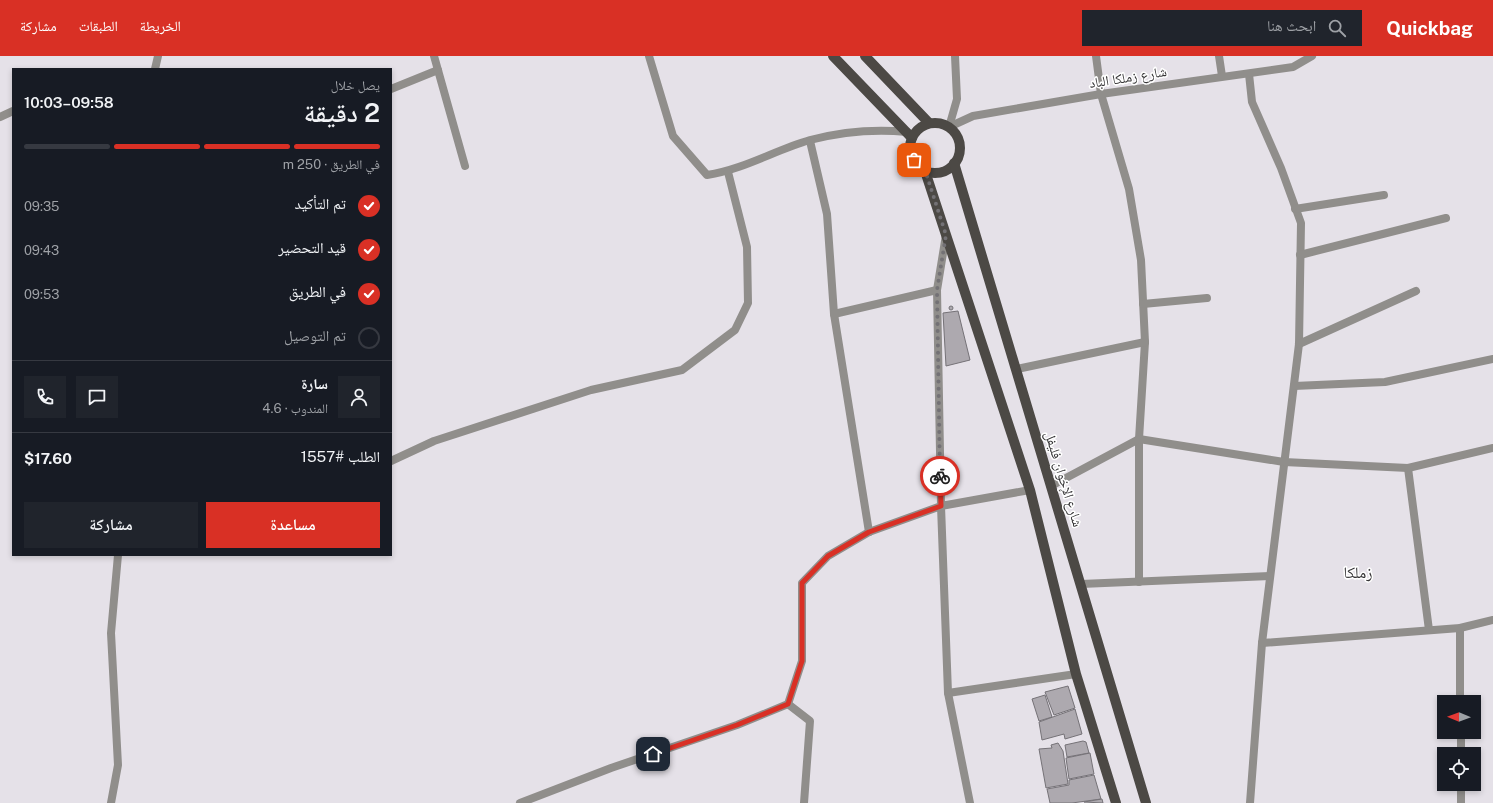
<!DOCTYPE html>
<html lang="ar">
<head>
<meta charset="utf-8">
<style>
  body { margin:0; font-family:"Public Sans","Noto Naskh Arabic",sans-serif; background:#20242c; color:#f1f3f6; direction:rtl; height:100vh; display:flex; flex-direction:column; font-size:15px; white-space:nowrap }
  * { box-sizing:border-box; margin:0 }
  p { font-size:13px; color:#9ea1a6 }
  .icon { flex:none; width:22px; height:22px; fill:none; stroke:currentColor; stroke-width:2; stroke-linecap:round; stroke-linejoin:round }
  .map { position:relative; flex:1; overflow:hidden; direction:ltr }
  .drawer { position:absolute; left:12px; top:12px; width:380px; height:488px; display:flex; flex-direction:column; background:#171b24; border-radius:0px; box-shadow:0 2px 6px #0003; direction:rtl }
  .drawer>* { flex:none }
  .needle { width:26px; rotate:271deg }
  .controls { position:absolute; left:1437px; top:639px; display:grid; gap:8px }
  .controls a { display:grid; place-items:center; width:44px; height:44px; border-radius:0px; background:#171b24; box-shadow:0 2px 6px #0003; font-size:20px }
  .pin { position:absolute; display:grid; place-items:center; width:34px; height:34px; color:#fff; margin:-17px; border-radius:8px; box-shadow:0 2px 6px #0006 }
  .courier { position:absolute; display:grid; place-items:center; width:40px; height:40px; margin:-20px; border:3px solid #d93025; border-radius:50%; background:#fff; color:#222; box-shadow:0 1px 5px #0007 }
  .overview em { font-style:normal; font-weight:600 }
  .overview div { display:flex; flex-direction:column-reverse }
  .overview { display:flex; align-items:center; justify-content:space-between; height:68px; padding:0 12px }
  h1 { font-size:26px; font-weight:600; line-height:30px }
  .bar { display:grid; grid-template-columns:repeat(4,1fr); gap:6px 4px; align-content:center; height:48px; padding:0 12px }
  .bar i { height:5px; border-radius:3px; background:#363941 }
  .bar .current { background:#d93025 }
  .bar p { grid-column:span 4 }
  .line { display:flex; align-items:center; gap:10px; padding:0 12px; border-top:1px solid #363941 }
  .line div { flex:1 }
  .round { display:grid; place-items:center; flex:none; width:42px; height:42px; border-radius:0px; background:#20242c }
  ol { padding:0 12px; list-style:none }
  li { display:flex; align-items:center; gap:12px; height:44px }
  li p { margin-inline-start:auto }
  li .icon { padding:4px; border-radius:50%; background:#d93025; color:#fff; stroke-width:4 }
  li:last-child { color:#9ea1a6 }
  li i { width:22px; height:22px; border:2px solid #363941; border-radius:50% }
  .button { display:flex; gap:8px; margin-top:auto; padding:8px 12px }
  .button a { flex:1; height:46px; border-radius:0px; background:#d93025; color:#fff; font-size:16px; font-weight:600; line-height:46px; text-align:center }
  .button a+a { background:#20242c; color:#f1f3f6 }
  header { display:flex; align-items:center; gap:24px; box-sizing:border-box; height:56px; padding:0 20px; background:#d93025; color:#fff }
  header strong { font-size:19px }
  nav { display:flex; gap:22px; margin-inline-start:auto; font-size:14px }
  .search { width:280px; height:36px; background:#20242c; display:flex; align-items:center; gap:10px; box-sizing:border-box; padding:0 14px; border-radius:0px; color:#9ea1a6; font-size:15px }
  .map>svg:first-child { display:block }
  .building { fill:#ada9af; stroke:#757277 }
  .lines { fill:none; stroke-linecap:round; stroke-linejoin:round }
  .minor { stroke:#908e8b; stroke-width:8 }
  .tertiary { stroke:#908e8b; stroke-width:8 }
  .primary { stroke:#4c4945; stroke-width:10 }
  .done { stroke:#737175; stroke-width:4; stroke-dasharray:0 7.2 }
  .route { stroke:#d93025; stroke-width:5 }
  .labels { text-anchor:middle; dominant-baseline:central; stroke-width:3; stroke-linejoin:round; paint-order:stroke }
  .street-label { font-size:14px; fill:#363537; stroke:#fff }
  .quarter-label { font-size:16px; fill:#363537; stroke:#fff }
</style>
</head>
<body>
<header>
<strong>Quickbag</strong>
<div class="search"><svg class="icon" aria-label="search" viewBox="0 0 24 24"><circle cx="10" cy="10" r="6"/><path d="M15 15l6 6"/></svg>ابحث هنا</div>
<nav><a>الخريطة</a><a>الطبقات</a><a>مشاركة</a></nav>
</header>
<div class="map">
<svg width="1493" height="747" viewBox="0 0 1493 747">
  <rect width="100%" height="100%" fill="#e5e1e8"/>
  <g class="building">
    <circle cx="951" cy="252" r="2"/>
    <path d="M958 255 970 304 946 310 943 257Z"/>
    <path d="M1068 630 1075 652 1054 659 1045 636Z"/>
    <path d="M1045 639 1052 661 1039 665 1032 643Z"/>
    <path d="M1075 653 1082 678 1065 683 1064 678 1042 684 1039 666Z"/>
    <path d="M1083 685 1086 686 1089 697 1067 701 1065 689Z"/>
    <path d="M1058 687 1063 695 1068 728 1046 732 1039 693 1052 692 1051 689Z"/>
    <path d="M1090 697 1094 718 1069 723 1066 702Z"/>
    <path d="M1094 719 1101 743 1072 747H1050L1047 733 1069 729V724Z"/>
    <path d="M1102 743 1103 747 1084 746Z"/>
  </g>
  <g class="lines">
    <g class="minor">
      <path d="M434 0 465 110"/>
      <path d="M649 0 673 80 707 119C745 113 775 94 810 84 841 76 876 73 907 76"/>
      <path d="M1096 0 1101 38 1129 133 1141 204 1145 286 1139 383V526"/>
      <path d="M1219 0 1222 20"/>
      <path d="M1249 18 1252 46 1281 112 1301 167 1299 288 1262 587 1250 747"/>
      <path d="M391 33 438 14"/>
      <path d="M0 61 13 55"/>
      <path d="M949 71 957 43 955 0"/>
      <path d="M810 85 827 158 834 258 869 476"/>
      <path d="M1295 153 1384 139"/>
      <path d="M946 179 937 234 941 450 1030 434"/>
      <path d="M1300 199 1446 162"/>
      <path d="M1143 248 1207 242"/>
      <path d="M834 258 937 234"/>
      <path d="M1299 288 1416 235"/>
      <path d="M1017 313 1145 286"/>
      <path d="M1294 330 1385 326 1493 303"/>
      <path d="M391 405 434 385 591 334 682 314 735 274 748 247 747 191 728 116"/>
      <path d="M1408 412 1429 574"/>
      <path d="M1051 430 1139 383 1284 406 1408 412 1493 392"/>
      <path d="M1081 528 1270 520"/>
      <path d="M1460 572V646"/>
      <path d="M1262 587 1460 572 1493 564"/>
      <path d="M948 637 1076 618"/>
      <path d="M788 648 810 665 804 747"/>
      <path d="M1461 676V698"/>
      <path d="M1461 728V747"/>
      <path d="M520 747 611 712 737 669 788 648 802 605V527L828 500 869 476 941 450 948 637 970 747"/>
    </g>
    <g class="tertiary">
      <path d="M155 13 158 0"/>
      <path d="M949 71 973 60 1101 38 1293 11 1312 0"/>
      <path d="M111 747 118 709 111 577 118 499"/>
    </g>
    <g class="primary">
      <path d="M833 0 912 82"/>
      <path d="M865 0 929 67"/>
      <circle cx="935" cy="92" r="25"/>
      <path d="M954 107 1146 747"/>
      <path d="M925 115 1030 434 1076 618 1116 747"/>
    </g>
  </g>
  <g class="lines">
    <path class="done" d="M914 104 925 114 946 179 937 234 940 420"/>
    <path class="route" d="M653 698 737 669 788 648 802 605V527L828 500 869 476 941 450 940 420"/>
  </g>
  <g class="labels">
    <g class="street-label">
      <text transform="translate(1128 21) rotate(-9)">شارع زملكا الباد</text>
      <text transform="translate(1064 423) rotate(73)">شارع الإخوان فليفل</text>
    </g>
    <g class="quarter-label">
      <text x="1358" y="516">زملكا</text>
    </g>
  </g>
</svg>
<div class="controls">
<a><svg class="needle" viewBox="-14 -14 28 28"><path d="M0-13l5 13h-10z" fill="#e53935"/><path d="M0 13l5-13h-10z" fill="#9ea1a6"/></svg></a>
<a><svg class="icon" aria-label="locate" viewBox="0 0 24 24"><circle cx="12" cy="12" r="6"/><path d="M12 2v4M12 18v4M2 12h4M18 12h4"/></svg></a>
</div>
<div class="pin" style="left:914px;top:104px;background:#ea580c"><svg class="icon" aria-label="bag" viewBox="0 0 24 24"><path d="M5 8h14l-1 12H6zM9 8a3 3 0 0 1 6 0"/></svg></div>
<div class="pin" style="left:653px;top:698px;background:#1f2937"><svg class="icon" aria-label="home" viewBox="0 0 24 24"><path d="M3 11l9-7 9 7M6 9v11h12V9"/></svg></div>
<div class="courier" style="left:940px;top:420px"><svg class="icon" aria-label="bike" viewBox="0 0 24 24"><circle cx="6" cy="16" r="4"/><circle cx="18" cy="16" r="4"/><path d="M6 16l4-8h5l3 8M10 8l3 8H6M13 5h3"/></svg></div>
<section class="drawer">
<div class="overview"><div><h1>2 دقيقة</h1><p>يصل خلال</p></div><em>09:58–10:03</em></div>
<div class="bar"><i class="current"></i><i class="current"></i><i class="current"></i><i></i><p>في الطريق · 250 m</p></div>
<ol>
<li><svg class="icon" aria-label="check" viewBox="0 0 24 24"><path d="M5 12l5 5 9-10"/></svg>تم التأكيد<p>09:35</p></li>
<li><svg class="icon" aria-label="check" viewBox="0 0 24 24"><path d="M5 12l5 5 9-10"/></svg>قيد التحضير<p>09:43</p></li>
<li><svg class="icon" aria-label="check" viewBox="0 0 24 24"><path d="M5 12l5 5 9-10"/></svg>في الطريق<p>09:53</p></li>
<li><i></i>تم التوصيل</li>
</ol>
<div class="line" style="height:72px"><a class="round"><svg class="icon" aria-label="person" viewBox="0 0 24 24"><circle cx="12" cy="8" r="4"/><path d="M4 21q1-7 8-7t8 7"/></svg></a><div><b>سارة</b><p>المندوب · 4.6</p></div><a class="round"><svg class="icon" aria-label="chat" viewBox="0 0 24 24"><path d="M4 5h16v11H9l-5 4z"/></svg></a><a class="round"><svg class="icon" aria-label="phone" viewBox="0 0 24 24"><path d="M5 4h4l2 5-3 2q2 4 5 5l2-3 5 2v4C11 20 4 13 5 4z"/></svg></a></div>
<div class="line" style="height:52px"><div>الطلب #1557</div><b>$17.60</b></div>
<div class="button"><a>مساعدة</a><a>مشاركة</a></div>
</section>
</div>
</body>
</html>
